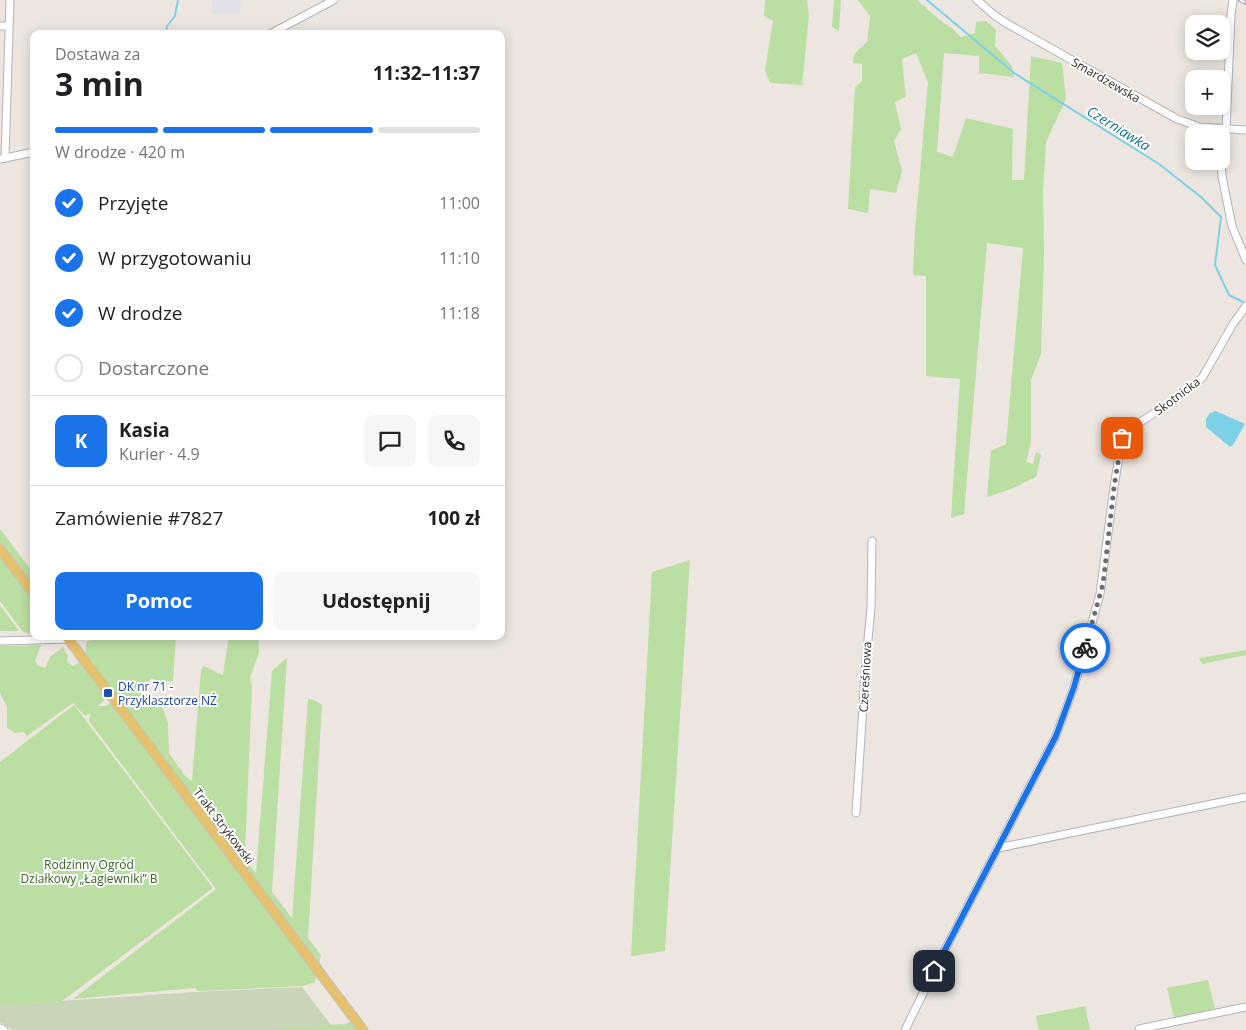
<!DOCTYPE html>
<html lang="pl">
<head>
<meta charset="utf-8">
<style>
  body { margin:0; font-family:"Open Sans",sans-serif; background:#f6f6f6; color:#202124; height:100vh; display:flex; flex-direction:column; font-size:19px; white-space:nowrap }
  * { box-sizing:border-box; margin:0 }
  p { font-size:16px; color:#757577 }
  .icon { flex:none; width:28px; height:28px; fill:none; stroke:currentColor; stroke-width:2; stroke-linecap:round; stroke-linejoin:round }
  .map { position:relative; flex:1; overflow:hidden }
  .side { position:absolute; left:30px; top:30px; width:475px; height:610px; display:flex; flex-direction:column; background:#fff; border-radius:10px; box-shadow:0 2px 12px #0003 }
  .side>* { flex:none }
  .controls { position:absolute; left:1185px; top:15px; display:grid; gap:10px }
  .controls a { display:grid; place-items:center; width:45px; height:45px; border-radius:10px; background:#fff; box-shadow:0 2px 12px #0003; font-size:25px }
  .pin { position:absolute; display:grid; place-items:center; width:42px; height:42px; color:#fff; margin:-21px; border-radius:10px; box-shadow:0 2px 8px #0006 }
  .courier { position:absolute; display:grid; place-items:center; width:50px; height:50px; margin:-25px; border:4px solid #1a73e8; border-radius:50%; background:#fff; color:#222; box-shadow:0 1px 6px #0007 }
  .summary em { font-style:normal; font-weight:700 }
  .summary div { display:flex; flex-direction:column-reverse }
  .summary { display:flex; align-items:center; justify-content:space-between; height:85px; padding:0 25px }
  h1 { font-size:32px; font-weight:700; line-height:38px }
  .bar { display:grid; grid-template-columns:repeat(4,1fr); gap:8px 5px; align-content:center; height:60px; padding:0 25px }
  .bar i { height:6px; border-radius:4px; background:#e0e0e0 }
  .bar .active { background:#1a73e8 }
  .bar p { grid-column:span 4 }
  .line { display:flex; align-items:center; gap:12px; padding:0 25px; border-top:1px solid #e0e0e0 }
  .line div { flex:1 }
  .round { display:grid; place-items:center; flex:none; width:52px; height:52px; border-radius:10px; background:#f6f6f6 }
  ol { padding:0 25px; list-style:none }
  li { display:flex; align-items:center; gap:15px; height:55px }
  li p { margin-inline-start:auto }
  li .icon { padding:5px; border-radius:50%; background:#1a73e8; color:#fff; stroke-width:4 }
  li:last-child { color:#757577 }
  li i { width:28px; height:28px; border:2px solid #e0e0e0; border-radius:50% }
  .primary-button { display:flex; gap:10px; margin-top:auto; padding:10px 25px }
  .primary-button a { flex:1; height:58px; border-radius:10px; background:#1a73e8; color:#fff; font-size:20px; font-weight:700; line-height:58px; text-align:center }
  .primary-button a+a { background:#f6f6f6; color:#202124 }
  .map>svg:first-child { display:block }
  .industrial { fill:#e1e0e6 }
  .green { fill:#bbdea2; fill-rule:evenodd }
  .cemetery { fill:#c9d5b9 }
  .water { fill:#7dd1e5 }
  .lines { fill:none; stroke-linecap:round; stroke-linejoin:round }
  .stream { stroke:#7dd1e5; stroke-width:2 }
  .minor-casing { stroke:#b1b3bb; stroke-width:9 }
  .major-casing { stroke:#c4c4c4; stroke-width:11 }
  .minor { stroke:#fff; stroke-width:7 }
  .major { stroke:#e5c06d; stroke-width:9 }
  .rail-casing { stroke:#a3a7b5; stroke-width:4 }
  .rail { stroke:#fff; stroke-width:2; stroke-dasharray:5.5; stroke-linecap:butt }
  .done { stroke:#706e6c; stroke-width:5; stroke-dasharray:0 9 }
  .route { stroke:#1a73e8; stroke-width:6 }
  .transit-dot { fill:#1a4fb4; stroke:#fff; stroke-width:2 }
  .labels { text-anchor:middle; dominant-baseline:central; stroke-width:4; stroke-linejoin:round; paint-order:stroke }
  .street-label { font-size:12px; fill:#2d2d2d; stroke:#fff }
  .transit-label { font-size:12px; fill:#164399; stroke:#fff; text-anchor:start }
  .park-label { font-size:12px; fill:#356522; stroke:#fff }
  .water-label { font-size:14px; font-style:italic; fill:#1a7393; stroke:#fff }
</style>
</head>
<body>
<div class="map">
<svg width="1246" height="1030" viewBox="0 0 1246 1030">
  <rect width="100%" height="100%" fill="#ede6e0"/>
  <path class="industrial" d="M212 0H241L240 14H211Z"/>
  <g class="green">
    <path d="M765 0H807L809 16 802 85 770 83 765 70 773 21 764 16Z"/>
    <path d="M834 0H841L839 31 832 27Z"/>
    <path d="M858 0H917L942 22 952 28 961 37 975 33 976 22 986 21 996 30 995 46 1012 66 1014 77 979 73V56L944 53 937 152 953 157 966 118 1013 129 1012 180H1024L1031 56 1062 63 1066 99 1046 142 1043 193 1044 252 1041 354 1031 380V441L1026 462 1033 464 1036 452 1041 455 1036 477 1011 489 987 497 991 451 1006 444 1023 248 987 243 964 514 951 518 960 379 926 376V276L913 275 915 229 928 82 916 53 902 59 906 97 895 102 901 129 894 141 902 171 896 193 870 189 868 213 848 209 855 87 862 81V64L853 63 854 54 867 42 870 16Z"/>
    <path d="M0 529 34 574V634L23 632 0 601Z"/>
    <path d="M690 560 665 951 631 956 652 572Z"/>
    <path d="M0 605 19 631H0Z"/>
    <path d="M176 636 173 681H157L152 678 140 690 163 709 168 723 169 753 185 776 192 781 201 671 203 666C210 668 216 673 223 675L229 636H258L259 653 250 678 252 687 245 853H236L235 866 249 865 256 873 272 671 287 658 272 892 292 918 308 699 314 700 322 705 308 938 321 955 315 982 303 986 198 991 195 988 73 999 216 889 89 721 91 713 85 716 73 703 27 736 24 732 15 733 7 728V707L0 693V646L41 645 35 661 38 666 45 668 50 657 63 647 68 656 67 662 73 666 78 663 83 664 87 641 107 638ZM109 686 117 695V700L105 706H98L106 698 104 691Z"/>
    <path d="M1246 650V655L1202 664 1199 658Z"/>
    <path d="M74 705 213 888 62 1001 0 1005V762Z"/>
    <path d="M1208 980 1215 1009 1174 1018 1167 988Z"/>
    <path d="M1085 1006 1090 1030H1039L1036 1016Z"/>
    <path d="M352 1020 359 1030H255L342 1024 344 1025Z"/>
  </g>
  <path class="cemetery" d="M302 987 331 1025 269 1030H13L0 1022V1005L195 992Z"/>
  <path class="water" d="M1216 411 1245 424 1233 445 1230 447 1206 427V419L1210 413Z"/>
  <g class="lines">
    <g class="stream">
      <path d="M927 0 1014 73 1159 164 1201 197 1221 217 1215 265 1229 295 1243 302"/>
      <path d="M166 34 167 26 175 16 178 0"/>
    </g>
    <g class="minor-casing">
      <g id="minor">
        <path d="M977 0 994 15 1006 23 1177 119 1200 127 1246 130"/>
        <path d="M1233 0 1231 15 1226 129 1221 165 1222 176 1232 226 1246 260"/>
        <path d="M0 26H8"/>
        <path d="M270 34 334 0"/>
        <path d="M5 158 10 0"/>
        <path d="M0 159 34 152"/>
        <path d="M0 641 68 639"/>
        <path d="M856 813 866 660 871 608 872 541"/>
        <path d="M998 848 1246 797"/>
        <path d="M0 1028 4 1030"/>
        <path d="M1139 1029 1246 1007"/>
        <path d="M905 1030 934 971 1056 736 1074 687 1100 594 1114 487 1122 438 1131 428 1173 401 1202 378 1233 324 1246 306"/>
      </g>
    </g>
    <g class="major-casing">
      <g id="major">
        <path d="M0 549 34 594"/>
        <path d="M66 636 363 1030"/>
      </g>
    </g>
    <use href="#minor" class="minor"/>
    <use href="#major" class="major"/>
    <g class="rail-casing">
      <path id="rail" d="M1240 0 1246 3"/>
    </g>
    <use href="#rail" class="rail"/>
  </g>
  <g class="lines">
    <path class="done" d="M1085 648 1103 584 1114 487 1122 438"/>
    <path class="route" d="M934 971 1056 736 1074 687 1085 648"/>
  </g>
  <rect class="transit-dot" x="103" y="688" width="10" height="10" rx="2.5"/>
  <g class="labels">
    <g class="street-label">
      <text transform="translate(1106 80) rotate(30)">Smardzewska</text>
      <text transform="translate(1177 396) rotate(-37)">Skotnicka</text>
      <text transform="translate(865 677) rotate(-87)">Czereśniowa</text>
      <text transform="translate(224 826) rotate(53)">Trakt Strykowski</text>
    </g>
    <g class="transit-label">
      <text x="118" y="686">DK nr 71 -<tspan x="118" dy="14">Przyklasztorze NŻ</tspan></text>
    </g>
    <g class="park-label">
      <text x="89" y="864">Rodzinny Ogród<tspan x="89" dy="14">Działkowy „Łagiewniki” B</tspan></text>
    </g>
    <g class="water-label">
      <text transform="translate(1119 128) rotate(32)">Czerniawka</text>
    </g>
  </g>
</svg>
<div class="controls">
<a><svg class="icon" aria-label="layers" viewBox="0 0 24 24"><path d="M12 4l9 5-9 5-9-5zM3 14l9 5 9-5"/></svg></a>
<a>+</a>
<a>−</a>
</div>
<div class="pin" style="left:1122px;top:438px;background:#ea580c"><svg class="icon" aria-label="bag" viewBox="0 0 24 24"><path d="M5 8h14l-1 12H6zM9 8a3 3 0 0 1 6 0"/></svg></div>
<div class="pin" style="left:934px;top:971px;background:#1f2937"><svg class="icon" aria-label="home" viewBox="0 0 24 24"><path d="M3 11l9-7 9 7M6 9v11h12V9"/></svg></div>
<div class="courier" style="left:1085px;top:648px"><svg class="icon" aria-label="bike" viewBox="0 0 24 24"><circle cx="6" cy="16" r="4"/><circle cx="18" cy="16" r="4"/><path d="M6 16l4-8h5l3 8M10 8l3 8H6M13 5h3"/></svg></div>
<section class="side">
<div class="summary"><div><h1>3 min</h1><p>Dostawa za</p></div><em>11:32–11:37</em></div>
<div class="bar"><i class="active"></i><i class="active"></i><i class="active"></i><i></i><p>W drodze · 420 m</p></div>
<ol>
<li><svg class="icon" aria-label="check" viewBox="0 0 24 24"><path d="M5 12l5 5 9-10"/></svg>Przyjęte<p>11:00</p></li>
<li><svg class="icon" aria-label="check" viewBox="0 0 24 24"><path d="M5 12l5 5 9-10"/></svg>W przygotowaniu<p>11:10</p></li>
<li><svg class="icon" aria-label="check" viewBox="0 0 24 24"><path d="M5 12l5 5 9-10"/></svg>W drodze<p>11:18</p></li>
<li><i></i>Dostarczone</li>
</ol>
<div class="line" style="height:90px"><b class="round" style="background:#1a73e8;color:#fff">K</b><div><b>Kasia</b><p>Kurier · 4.9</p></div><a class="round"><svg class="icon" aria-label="chat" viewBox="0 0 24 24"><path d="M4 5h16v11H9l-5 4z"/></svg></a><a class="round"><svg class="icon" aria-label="phone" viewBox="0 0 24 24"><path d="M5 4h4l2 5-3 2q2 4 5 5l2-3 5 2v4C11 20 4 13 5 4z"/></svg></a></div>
<div class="line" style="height:65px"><div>Zamówienie #7827</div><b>100 zł</b></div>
<div class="primary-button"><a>Pomoc</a><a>Udostępnij</a></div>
</section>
</div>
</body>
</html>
